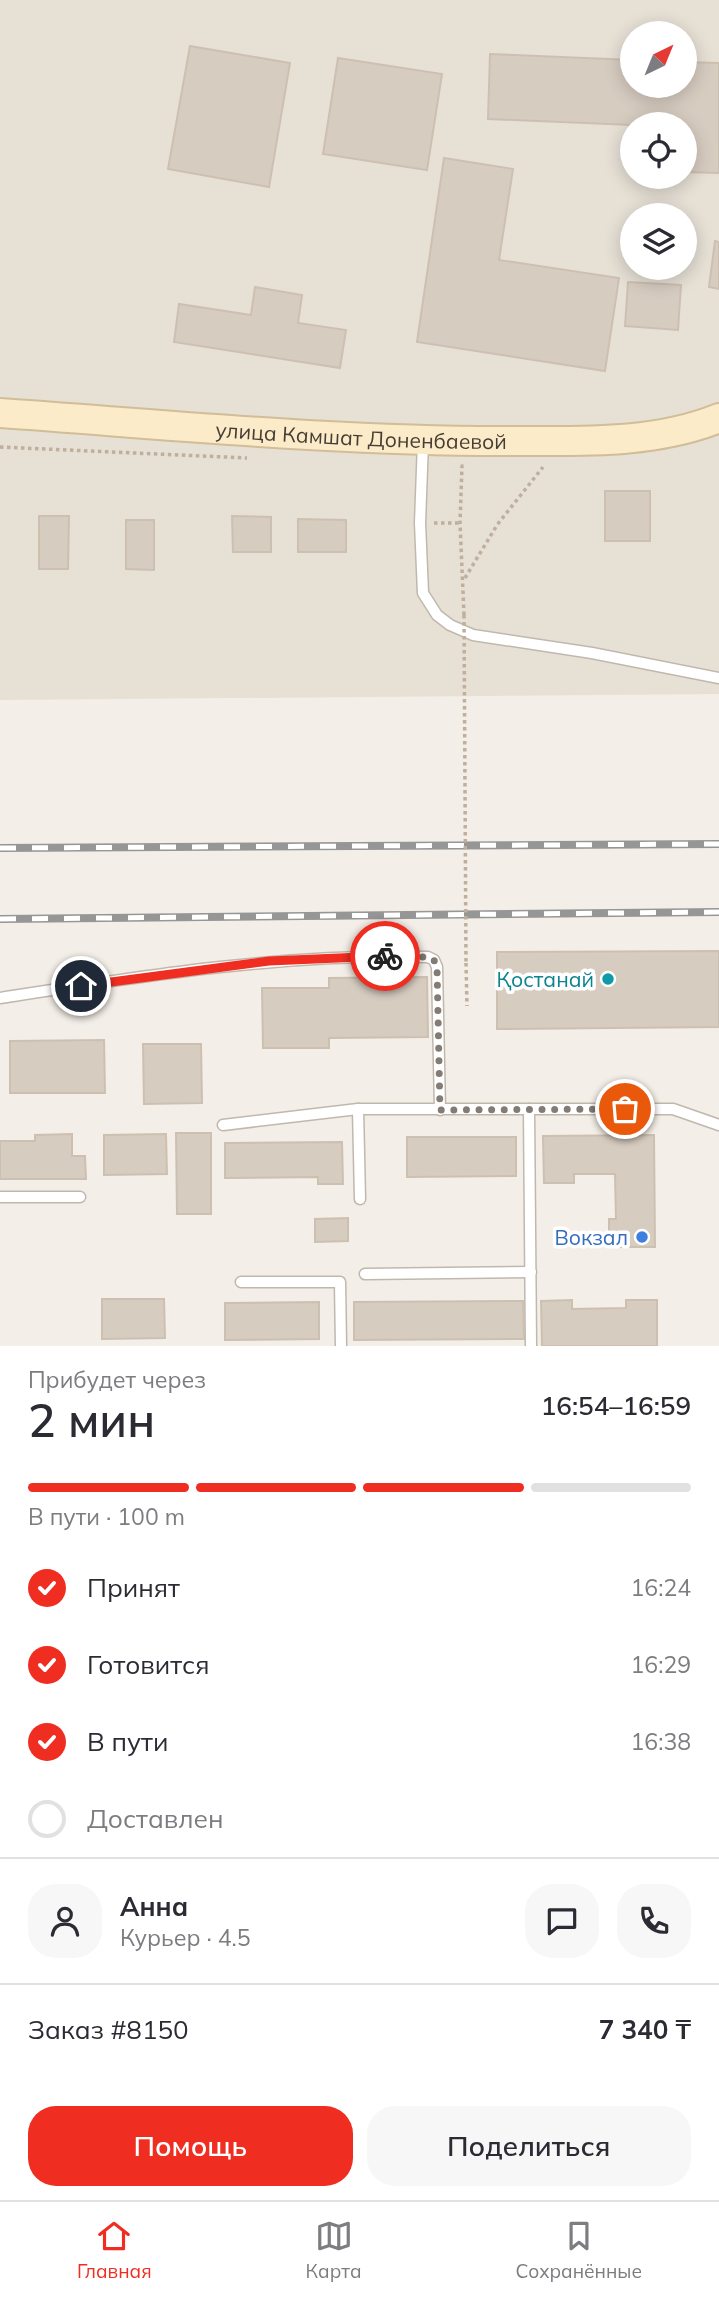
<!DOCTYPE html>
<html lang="ru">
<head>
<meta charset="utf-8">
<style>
  body { margin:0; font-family:Mulish,sans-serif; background:#f7f7f7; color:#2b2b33; height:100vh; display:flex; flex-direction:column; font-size:26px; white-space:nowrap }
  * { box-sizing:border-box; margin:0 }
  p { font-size:23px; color:#7c7c81 }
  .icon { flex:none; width:38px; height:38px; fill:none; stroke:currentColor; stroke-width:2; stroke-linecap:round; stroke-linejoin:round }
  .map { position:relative; height:1346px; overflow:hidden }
  .panel { display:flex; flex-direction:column; background:#fff; flex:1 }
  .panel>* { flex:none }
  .needle { width:46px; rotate:43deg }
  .fabs { position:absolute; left:620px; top:21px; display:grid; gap:14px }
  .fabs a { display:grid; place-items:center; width:77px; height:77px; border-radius:50%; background:#fff; box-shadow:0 4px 18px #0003; font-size:35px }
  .pin { position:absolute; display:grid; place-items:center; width:60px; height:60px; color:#fff; margin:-30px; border:4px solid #fff; border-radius:50%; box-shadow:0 2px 7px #0007 }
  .courier { position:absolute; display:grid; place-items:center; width:70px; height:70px; margin:-35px; border:5px solid #f02d21; border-radius:50%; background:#fff; color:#222; box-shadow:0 2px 9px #0007 }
  .headline em { font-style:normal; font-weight:600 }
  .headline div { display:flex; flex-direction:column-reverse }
  .headline { display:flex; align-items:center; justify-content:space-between; height:119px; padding:0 28px }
  h1 { font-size:46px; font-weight:600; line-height:52px }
  .bar { display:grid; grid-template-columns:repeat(4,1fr); gap:10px 7px; align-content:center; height:84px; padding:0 28px }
  .bar i { height:9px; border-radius:5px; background:#e1e1e2 }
  .bar .current { background:#f02d21 }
  .bar p { grid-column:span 4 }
  .line { display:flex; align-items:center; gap:18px; padding:0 28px; border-top:2px solid #e1e1e2 }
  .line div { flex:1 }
  .round { display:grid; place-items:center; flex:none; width:74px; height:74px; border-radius:28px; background:#f7f7f7 }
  ol { padding:0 28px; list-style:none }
  li { display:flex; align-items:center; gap:21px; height:77px }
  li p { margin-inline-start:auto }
  li .icon { padding:7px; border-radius:50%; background:#f02d21; color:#fff; stroke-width:4 }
  li:last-child { color:#7c7c81 }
  li i { width:38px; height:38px; border:4px solid #e1e1e2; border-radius:50% }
  .cta { display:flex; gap:14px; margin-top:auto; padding:14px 28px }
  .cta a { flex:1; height:80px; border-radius:28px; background:#f02d21; color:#fff; font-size:28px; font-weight:600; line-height:80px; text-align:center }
  .cta a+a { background:#f7f7f7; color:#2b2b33 }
  .tabs { display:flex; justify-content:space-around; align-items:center; height:98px; border-top:2px solid #e1e1e2; background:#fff; font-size:19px; color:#7c7c81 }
  .tabs a { display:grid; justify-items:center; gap:4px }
  .tabs .current { color:#f02d21 }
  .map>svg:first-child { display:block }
  .residential { fill:#e6e0d5; fill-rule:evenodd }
  .building { fill:#d7ccc0; stroke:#cec0b1; stroke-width:2 }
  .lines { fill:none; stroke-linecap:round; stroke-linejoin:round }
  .lane-casing { stroke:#c1b8ad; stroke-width:13 }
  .secondary-casing { stroke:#d1bd98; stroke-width:32 }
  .path { stroke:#bfaf9c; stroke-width:3.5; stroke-dasharray:3.5 3.5; stroke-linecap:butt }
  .lane { stroke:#fff; stroke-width:10 }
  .secondary { stroke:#fcebc8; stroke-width:28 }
  .rail-casing { stroke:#969696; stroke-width:8 }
  .rail { stroke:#fff; stroke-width:5; stroke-dasharray:16; stroke-linecap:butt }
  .path-bridge { stroke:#bfaf9c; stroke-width:3.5; stroke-dasharray:3.5 3.5; stroke-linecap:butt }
  .done { stroke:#837c74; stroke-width:7; stroke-dasharray:0 12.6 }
  .route { stroke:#f02d21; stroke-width:9 }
  .culture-dot { fill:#0f9aa8; stroke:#fff; stroke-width:2.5 }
  .shop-dot { fill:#3f7fe0; stroke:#fff; stroke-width:2.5 }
  .labels { text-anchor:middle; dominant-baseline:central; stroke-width:7; stroke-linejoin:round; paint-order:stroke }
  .street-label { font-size:21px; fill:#463e36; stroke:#fff }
  .culture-label { font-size:21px; fill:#0d838f; stroke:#fff; text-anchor:end }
  .shop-label { font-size:21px; fill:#366cbe; stroke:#fff; text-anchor:end }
</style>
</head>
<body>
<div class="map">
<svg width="719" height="1346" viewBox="0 0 719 1346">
  <rect width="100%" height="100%" fill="#f3eee7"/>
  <path class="residential" d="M0 0H719V694L0 700ZM632 33H684V86H632ZM632 124H684V177H632ZM632 215H684V268H632Z"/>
  <g class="building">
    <path d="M190 46 290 63 269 187 168 169Z"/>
    <path d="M490 54 632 60V86H684V62L719 63V173L684 172V124L632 125 488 119Z"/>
    <path d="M338 58 442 74 427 170 323 154Z"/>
    <path d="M444 158 513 169 499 260 619 278 605 371 417 342Z"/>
    <path d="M715 241 719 242V289L709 287Z"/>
    <path d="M628 282 681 285 678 330 625 326Z"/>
    <path d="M255 287 302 295 298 323 346 330 340 368 174 342 179 304 251 315Z"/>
    <rect x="605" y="491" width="45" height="50"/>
    <path d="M39 516H69L68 569H39Z"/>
    <path d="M232 516 271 517V552H233Z"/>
    <path d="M298 519 346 520V552H298Z"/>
    <path d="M126 520H154V570L126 569Z"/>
    <path d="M719 951V1027L497 1029V952Z"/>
    <path d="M427 977 428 1037 329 1038V1048H263L262 988H329V978Z"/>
    <path d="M104 1040 105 1093H10V1041Z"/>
    <path d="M143 1044H201L202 1103 144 1104Z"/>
    <path d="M176 1133H211V1214H177Z"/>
    <path d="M72 1134V1156H85L86 1179H0V1141H35V1135Z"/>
    <path d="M166 1134 167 1174 104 1175V1135Z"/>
    <path d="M654 1135 655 1247H609V1219H616L615 1174H574V1183H544L543 1136Z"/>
    <path d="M407 1137H516V1176L407 1177Z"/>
    <path d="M342 1142 343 1184H318V1177L225 1178V1143Z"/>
    <path d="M348 1218V1241L315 1242V1219Z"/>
    <path d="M102 1299H164L165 1338 102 1339Z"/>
    <path d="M572 1300V1309L626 1308V1300H657V1346H542L541 1301Z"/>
    <path d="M523 1301 524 1339 354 1340V1302Z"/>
    <path d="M319 1302V1339L225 1340V1303Z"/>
  </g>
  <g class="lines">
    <g class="lane-casing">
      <g id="lane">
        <path d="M423 442 420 523 423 593 437 615 450 625 473 635 592 653 719 678"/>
        <path d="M0 998C142 976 285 953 428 957L434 960 437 967 440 1110"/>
        <path d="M358 1109 360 1199"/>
        <path d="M529 1109 531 1346"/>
        <path d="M223 1125 358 1109H673L719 1125"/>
        <path d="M0 1197H80"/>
        <path d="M365 1274 531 1272"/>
        <path d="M241 1282H340L341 1346"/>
      </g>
    </g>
    <g class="secondary-casing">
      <g id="secondary">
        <path id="s1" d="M0 413C171 425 343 442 515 441 583 441 655 444 719 418"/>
      </g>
    </g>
    <g class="path">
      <path d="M0 447 247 458"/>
      <path d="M434 523H460"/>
      <path d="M465 578 497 525 543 467"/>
      <path d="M464 615 460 523 462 466H465"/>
      <path d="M466 963 467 1006"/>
    </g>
    <use href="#lane" class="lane"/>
    <use href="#secondary" class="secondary"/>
    <g class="rail-casing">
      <g id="rail">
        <path d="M0 848 719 844"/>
        <path d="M0 919 719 912"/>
      </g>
    </g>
    <use href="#rail" class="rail"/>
    <path class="path-bridge" d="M464 615 466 963"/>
  </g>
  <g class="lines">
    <path class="done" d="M385 956 428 957 434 960 437 967 440 1110 625 1109"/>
    <path class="route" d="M81 986 269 961 385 956"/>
  </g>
  <circle class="culture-dot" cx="608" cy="979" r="7"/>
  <circle class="shop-dot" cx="642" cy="1237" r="7"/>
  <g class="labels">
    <g class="street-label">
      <text stroke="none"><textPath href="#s1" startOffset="362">улица Камшат Доненбаевой</textPath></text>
    </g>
    <g class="culture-label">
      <text x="594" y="979">Қостанай</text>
    </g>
    <g class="shop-label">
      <text x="628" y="1237">Вокзал</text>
    </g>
  </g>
</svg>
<div class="fabs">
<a><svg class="needle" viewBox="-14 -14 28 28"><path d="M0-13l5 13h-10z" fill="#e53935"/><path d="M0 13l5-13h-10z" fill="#7c7c81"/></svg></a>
<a><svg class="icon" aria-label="locate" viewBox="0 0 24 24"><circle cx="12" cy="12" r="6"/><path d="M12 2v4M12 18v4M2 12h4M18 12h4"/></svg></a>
<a><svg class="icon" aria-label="layers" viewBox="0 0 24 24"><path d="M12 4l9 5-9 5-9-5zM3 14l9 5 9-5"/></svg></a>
</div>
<div class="pin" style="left:625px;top:1109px;background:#ea580c"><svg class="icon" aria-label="bag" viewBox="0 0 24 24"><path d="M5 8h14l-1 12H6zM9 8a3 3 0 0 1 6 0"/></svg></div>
<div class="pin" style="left:81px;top:986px;background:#1f2937"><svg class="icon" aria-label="home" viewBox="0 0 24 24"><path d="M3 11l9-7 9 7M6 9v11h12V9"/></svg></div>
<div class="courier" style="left:385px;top:956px"><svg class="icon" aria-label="bike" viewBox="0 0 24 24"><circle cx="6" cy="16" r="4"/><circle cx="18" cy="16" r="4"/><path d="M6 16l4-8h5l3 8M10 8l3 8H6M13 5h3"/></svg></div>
</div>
<section class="panel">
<div class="headline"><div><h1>2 мин</h1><p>Прибудет через</p></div><em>16:54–16:59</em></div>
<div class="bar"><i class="current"></i><i class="current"></i><i class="current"></i><i></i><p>В пути · 100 m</p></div>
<ol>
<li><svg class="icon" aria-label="check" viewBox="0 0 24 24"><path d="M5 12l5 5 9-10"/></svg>Принят<p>16:24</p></li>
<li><svg class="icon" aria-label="check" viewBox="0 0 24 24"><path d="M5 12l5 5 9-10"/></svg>Готовится<p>16:29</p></li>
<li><svg class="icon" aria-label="check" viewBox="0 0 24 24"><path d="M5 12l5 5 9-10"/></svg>В пути<p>16:38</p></li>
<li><i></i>Доставлен</li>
</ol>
<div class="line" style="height:126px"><a class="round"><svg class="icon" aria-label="person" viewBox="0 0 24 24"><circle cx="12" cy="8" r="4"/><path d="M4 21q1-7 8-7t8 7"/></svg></a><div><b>Анна</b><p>Курьер · 4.5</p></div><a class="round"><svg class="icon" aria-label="chat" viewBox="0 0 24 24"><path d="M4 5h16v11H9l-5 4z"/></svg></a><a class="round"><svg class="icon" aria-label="phone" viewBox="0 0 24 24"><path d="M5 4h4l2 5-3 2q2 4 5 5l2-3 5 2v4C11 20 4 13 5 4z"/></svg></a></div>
<div class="line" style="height:91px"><div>Заказ #8150</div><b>7 340 ₸</b></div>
<div class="cta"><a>Помощь</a><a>Поделиться</a></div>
</section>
<nav class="tabs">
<a class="current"><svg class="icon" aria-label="home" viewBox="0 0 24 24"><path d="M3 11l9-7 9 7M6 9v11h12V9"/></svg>Главная</a>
<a><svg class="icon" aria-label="map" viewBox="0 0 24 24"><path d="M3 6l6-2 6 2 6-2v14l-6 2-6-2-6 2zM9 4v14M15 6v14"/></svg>Карта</a>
<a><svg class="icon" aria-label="saved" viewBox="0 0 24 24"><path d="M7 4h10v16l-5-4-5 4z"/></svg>Сохранённые</a>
</nav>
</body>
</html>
